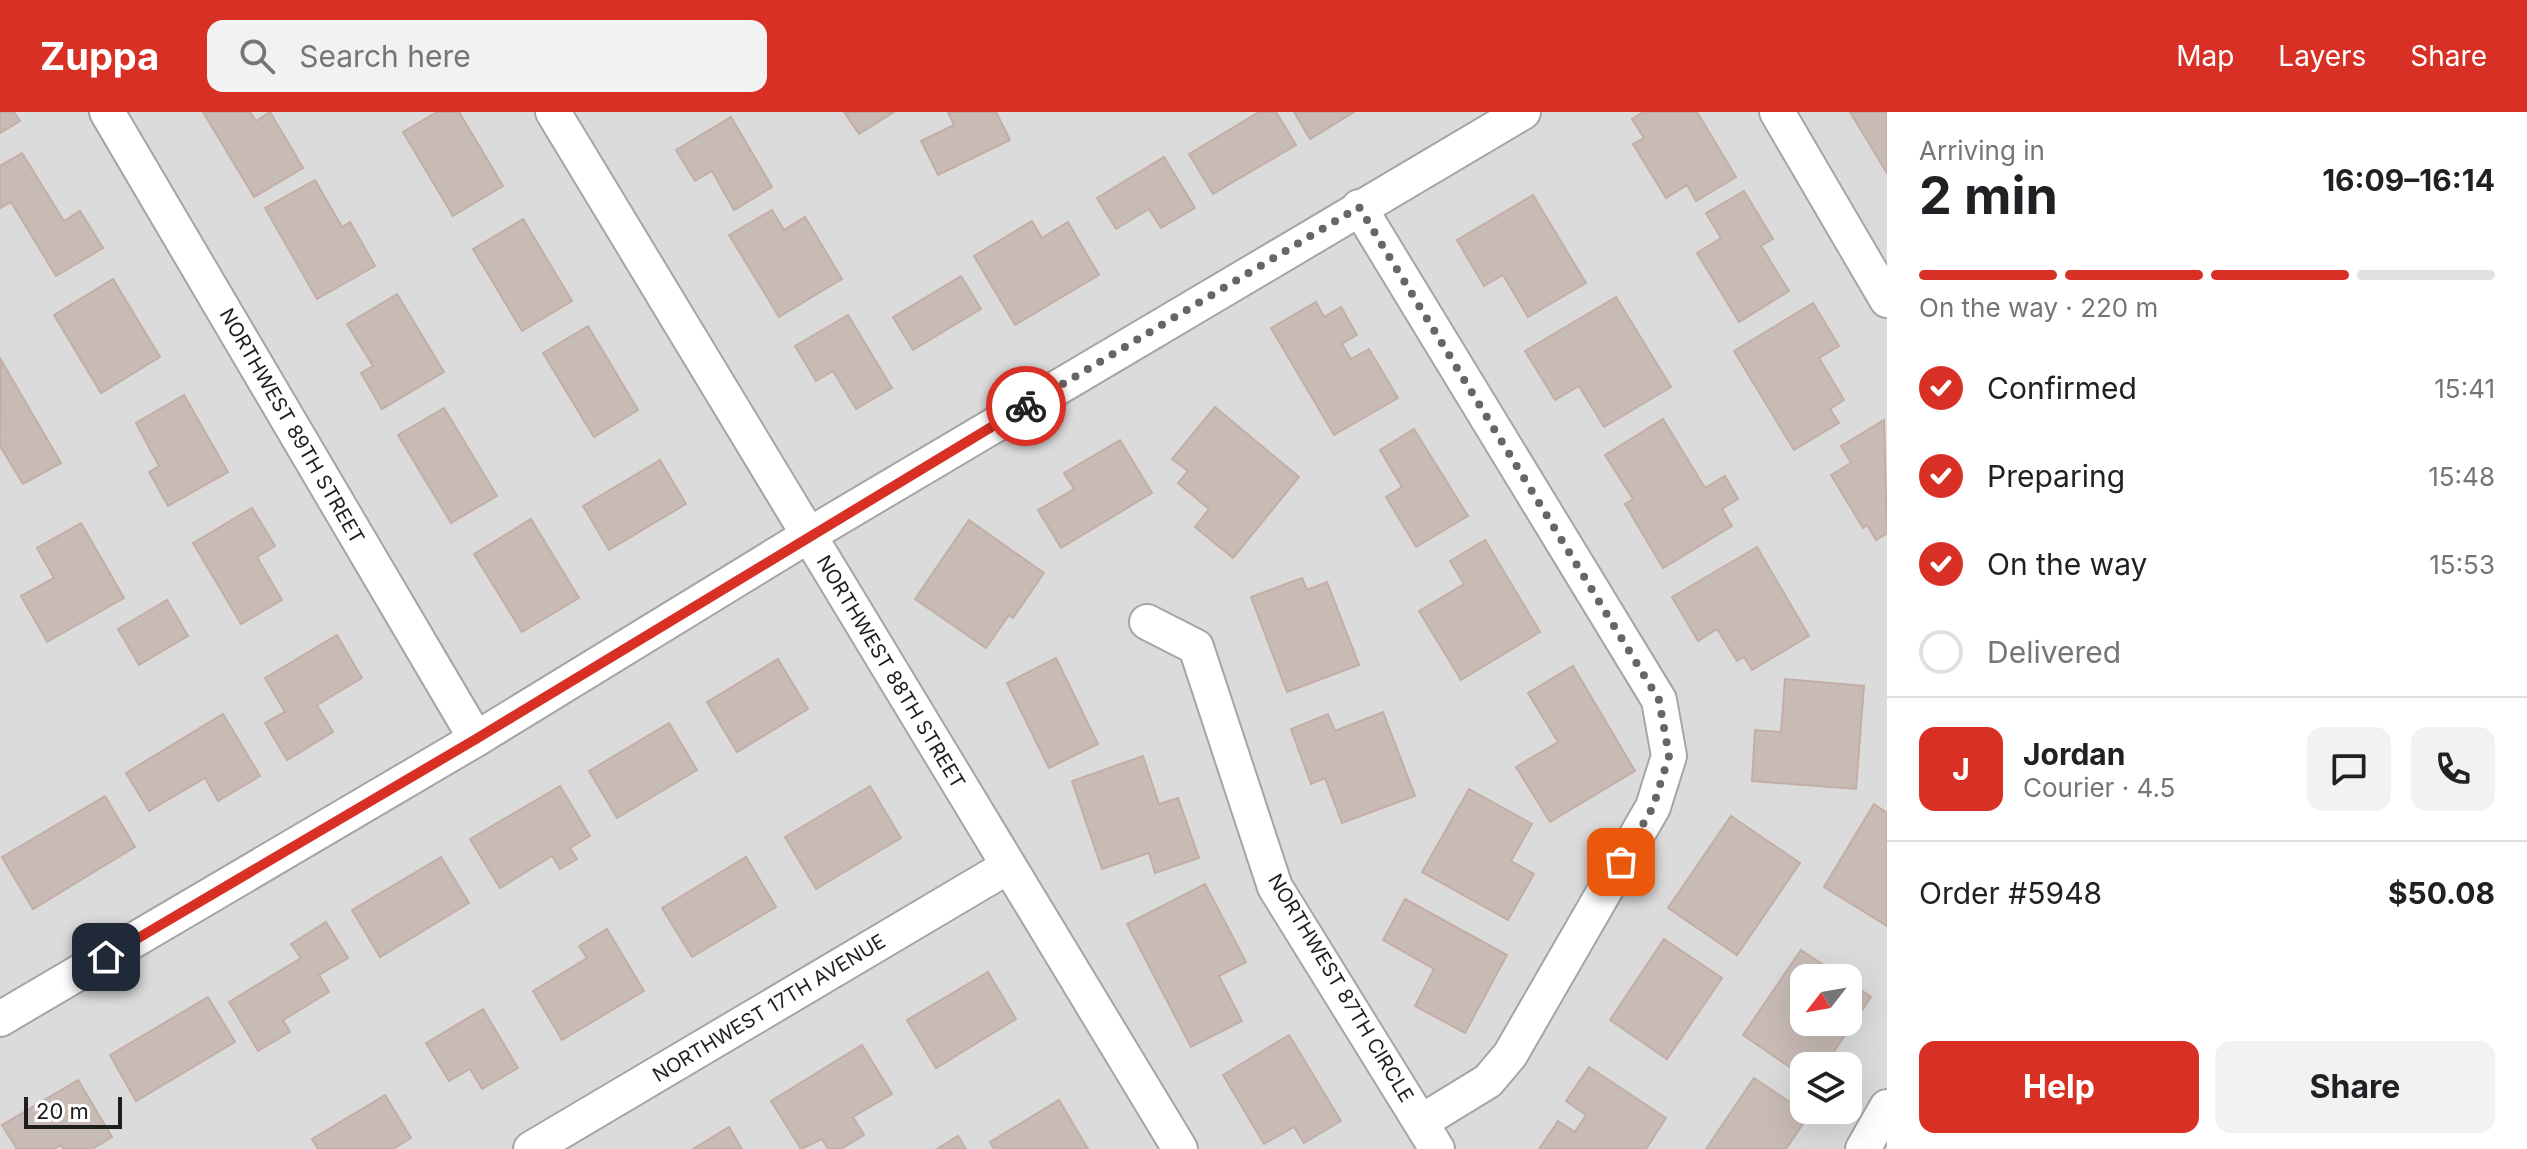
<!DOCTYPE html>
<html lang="en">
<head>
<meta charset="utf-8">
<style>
  body { margin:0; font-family:Inter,sans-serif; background:#f2f2f2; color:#202124; height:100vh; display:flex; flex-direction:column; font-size:30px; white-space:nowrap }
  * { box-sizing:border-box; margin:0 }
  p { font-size:26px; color:#757577 }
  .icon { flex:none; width:44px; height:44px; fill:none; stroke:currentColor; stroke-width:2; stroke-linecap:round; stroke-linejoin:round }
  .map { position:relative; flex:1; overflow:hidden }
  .drawer { display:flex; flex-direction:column; background:#fff; width:640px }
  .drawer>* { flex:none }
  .needle { width:52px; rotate:239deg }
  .buttons { position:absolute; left:1790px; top:852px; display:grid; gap:16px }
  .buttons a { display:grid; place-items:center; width:72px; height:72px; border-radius:16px; background:#fff; box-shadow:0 8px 32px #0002; font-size:40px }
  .scale { position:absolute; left:24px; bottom:20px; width:98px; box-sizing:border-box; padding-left:8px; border:4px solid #1e1e1e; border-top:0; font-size:22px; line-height:28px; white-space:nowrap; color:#1e1e1e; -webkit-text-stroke:6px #fff; paint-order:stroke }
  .pin { position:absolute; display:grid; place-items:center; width:68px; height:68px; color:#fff; margin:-34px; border-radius:16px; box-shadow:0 4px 12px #0006 }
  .courier { position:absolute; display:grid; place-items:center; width:80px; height:80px; margin:-40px; border:6px solid #d93025; border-radius:50%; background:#fff; color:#222; box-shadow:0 2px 10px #0007 }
  .head em { font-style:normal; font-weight:700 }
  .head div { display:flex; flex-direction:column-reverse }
  .head { display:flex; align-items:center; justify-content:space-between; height:136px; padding:0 32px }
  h1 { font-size:52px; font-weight:700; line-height:60px }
  .bar { display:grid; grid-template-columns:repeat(4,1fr); gap:12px 8px; align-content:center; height:96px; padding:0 32px }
  .bar i { height:10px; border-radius:6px; background:#e0e0e0 }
  .bar .current { background:#d93025 }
  .bar p { grid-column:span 4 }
  .line { display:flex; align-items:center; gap:20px; padding:0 32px; border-top:2px solid #e0e0e0 }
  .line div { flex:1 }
  .round { display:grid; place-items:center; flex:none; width:84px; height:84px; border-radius:16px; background:#f2f2f2 }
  ol { padding:0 32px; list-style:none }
  li { display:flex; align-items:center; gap:24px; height:88px }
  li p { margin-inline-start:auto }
  li .icon { padding:8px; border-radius:50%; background:#d93025; color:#fff; stroke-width:4 }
  li:last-child { color:#757577 }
  li i { width:44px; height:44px; border:4px solid #e0e0e0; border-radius:50% }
  .primary-button { display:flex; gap:16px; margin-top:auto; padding:16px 32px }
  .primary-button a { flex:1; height:92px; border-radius:16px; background:#d93025; color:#fff; font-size:32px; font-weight:700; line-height:92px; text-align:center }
  .primary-button a+a { background:#f2f2f2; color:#202124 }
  header { display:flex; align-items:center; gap:48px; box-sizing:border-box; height:112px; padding:0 40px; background:#d93025; color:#fff }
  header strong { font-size:38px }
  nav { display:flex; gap:44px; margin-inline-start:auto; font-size:28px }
  .search { width:560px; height:72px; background:#f2f2f2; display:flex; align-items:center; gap:20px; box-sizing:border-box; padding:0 28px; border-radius:16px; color:#757577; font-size:30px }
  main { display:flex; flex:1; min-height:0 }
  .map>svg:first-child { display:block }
  .residential { fill:#dcdbdb; fill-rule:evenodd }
  .building { fill:#c8bbb6; stroke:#c2aea5; stroke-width:2 }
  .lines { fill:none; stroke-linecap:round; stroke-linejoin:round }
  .minor-casing { stroke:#a5a5a5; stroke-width:38 }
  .minor { stroke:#fff; stroke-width:34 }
  .done { stroke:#686563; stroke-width:8; stroke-dasharray:0 14.4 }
  .route { stroke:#d93025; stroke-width:10 }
  .labels { text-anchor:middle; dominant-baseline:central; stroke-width:7; stroke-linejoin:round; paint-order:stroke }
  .street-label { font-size:20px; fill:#1e1e1e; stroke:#fff }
</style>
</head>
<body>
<header>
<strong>Zuppa</strong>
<div class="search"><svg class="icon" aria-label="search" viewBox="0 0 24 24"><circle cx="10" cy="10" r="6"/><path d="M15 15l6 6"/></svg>Search here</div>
<nav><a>Map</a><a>Layers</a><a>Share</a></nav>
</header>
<main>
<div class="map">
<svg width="1887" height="1037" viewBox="0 0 1887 1037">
  <rect width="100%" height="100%" fill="#f0eae3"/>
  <path class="residential" d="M0 0H1887V1037H0ZM1804 866H1848V910H1804ZM1804 954H1848V998H1804Z"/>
  <g class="building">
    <path d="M0 0H14L20 9 0 21Z"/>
    <path d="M203 0H250L256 9 270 0 303 56 254 85Z"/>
    <path d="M437 0H459L503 74 453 104 403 20Z"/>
    <path d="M844 0H894L859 22Z"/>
    <path d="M948 0H996L1010 28 938 63 921 29 954 13Z"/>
    <path d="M1259 0H1276L1296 33 1213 82 1189 42Z"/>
    <path d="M1294 0H1354L1310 27Z"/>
    <path d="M1643 0H1697L1736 65 1696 89 1687 73 1666 86 1633 32 1644 26 1632 7Z"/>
    <path d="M1850 0H1887V61Z"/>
    <path d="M731 5 772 75 734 98 712 59 695 69 676 38Z"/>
    <path d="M22 41 64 109 80 99 103 136 56 164 11 90 0 96V54Z"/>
    <path d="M1164 45 1195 96 1161 116 1149 97 1116 117 1097 86Z"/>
    <path d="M315 68 342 115 350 110 375 154 317 187 265 96Z"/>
    <path d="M1744 79 1773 127 1761 134 1789 179 1739 210 1697 141 1721 126 1706 101Z"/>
    <path d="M1533 83 1586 171 1528 205 1503 163 1484 174 1457 128Z"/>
    <path d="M772 98 784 118 805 105 842 167 779 205 729 123Z"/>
    <path d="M523 107 572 189 522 219 473 137Z"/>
    <path d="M1032 109 1042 126 1068 110 1099 163 1015 213 974 144Z"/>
    <path d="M961 164 981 197 913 238 893 205Z"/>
    <path d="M113 167 160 245 101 281 54 203Z"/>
    <path d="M397 182 444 260 382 297 361 261 373 254 347 212Z"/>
    <path d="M1616 185 1671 275 1604 315 1579 274 1555 288 1525 239Z"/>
    <path d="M1316 190 1324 205 1341 195 1357 223 1342 232 1351 247 1369 237 1398 286 1334 323 1271 216Z"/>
    <path d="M1813 191 1839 234 1819 246 1844 288 1830 297 1839 311 1794 338 1734 239Z"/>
    <path d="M848 203 892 276 856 297 833 259 816 269 795 234Z"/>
    <path d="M588 214 638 298 594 325 543 241Z"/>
    <path d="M1 248 61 351 23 372 0 334Z"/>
    <path d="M184 283 228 360 168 394 149 360 159 354 136 311Z"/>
    <path d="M1215 295 1299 365 1233 446 1195 415 1209 397 1178 371 1188 359 1172 347Z"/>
    <path d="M444 296 497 384 451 411 398 323Z"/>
    <path d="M1663 307 1705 376 1725 364 1738 387 1722 397 1732 414 1663 456 1625 392 1633 387 1605 343Z"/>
    <path d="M1884 308 1887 421 1876 428 1867 413 1863 416 1831 363 1851 351 1841 334Z"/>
    <path d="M1414 317 1468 404 1416 435 1386 385 1402 375 1380 338Z"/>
    <path d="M1120 328 1152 381 1061 436 1038 398 1074 377 1064 361Z"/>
    <path d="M660 348 686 392 609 438 583 394Z"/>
    <path d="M252 396 275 434 257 445 282 488 241 512 193 431Z"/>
    <path d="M531 407 579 486 522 520 474 442Z"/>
    <path d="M969 408 1044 461 1013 506 1009 503 986 536 915 487Z"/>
    <path d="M81 411 124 486 47 530 21 484 54 466 37 436Z"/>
    <path d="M1485 428 1540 520 1461 568 1419 499 1464 472 1450 449Z"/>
    <path d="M1757 435 1809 524 1752 558 1744 545 1737 549 1717 517 1698 529 1672 485Z"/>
    <path d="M1302 466 1307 478 1327 470 1359 553 1287 580 1251 485Z"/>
    <path d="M167 488 188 524 139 553 118 517Z"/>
    <path d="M337 523 362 566 317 593 333 620 287 648 265 611 285 600 265 566Z"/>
    <path d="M1056 546 1098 632 1049 656 1007 571Z"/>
    <path d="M778 547 808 597 737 640 707 590Z"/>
    <path d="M1573 554 1635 659 1550 710 1516 655 1558 630 1528 581Z"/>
    <path d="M1785 567 1864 574 1856 677 1752 669 1755 618 1781 620Z"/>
    <path d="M1383 600 1415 684 1342 711 1325 666 1311 672 1291 617 1328 602 1335 619Z"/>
    <path d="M223 602 260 664 218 689 205 666 149 699 126 661Z"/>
    <path d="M669 611 697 658 617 706 589 659Z"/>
    <path d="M1143 644 1159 692 1178 686 1199 746 1155 761 1149 741 1102 757 1072 669Z"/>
    <path d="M560 674 590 724 570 736 577 747 560 757 552 744 500 776 470 727Z"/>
    <path d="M870 674 901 726 816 777 785 725Z"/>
    <path d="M1469 677 1532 712 1511 749 1534 762 1508 808 1422 760Z"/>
    <path d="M105 684 135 735 33 797 2 745Z"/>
    <path d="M1874 692 1887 701V814L1824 775Z"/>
    <path d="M1731 704 1800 751 1737 843 1668 796Z"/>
    <path d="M441 745 469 791 380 845 352 798Z"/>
    <path d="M746 745 776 795 692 845 662 796Z"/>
    <path d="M1205 772 1246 850 1219 864 1242 909 1191 935 1127 812Z"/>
    <path d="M1405 787 1507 843 1465 921 1415 894 1434 857 1383 828Z"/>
    <path d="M326 810 348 846 319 863 329 880 283 908 290 920 258 939 229 890 301 846 291 832Z"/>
    <path d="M607 817 644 879 562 928 533 879 587 846 579 834Z"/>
    <path d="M1664 827 1722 866 1667 947 1610 908Z"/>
    <path d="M1801 838 1843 866H1804V910H1848V869L1871 885 1824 954H1804V965L1743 923Z"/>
    <path d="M988 860 1016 907 936 956 907 908Z"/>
    <path d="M208 885 235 930 136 989 110 943Z"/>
    <path d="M483 897 518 956 482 977 470 957 449 969 426 931Z"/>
    <path d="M1289 923 1341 1009 1304 1031 1294 1015 1264 1032 1223 963Z"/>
    <path d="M862 933 892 982 853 1005 864 1023 841 1037H828L822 1027 801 1037 771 989Z"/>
    <path d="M1589 955 1666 1006 1646 1037H1539L1558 1009 1575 1020 1586 1003 1566 989Z"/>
    <path d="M1754 966 1809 1003 1786 1037H1706Z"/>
    <path d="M78 968 112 1025 92 1037H63L61 1033 54 1037H17L2 1013Z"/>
    <path d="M385 983 411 1026 393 1037H318L312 1027Z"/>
    <path d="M1059 988 1088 1037H994L990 1030Z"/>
    <path d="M729 1015 742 1037H693Z"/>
    <path d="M958 1024 966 1037H937Z"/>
  </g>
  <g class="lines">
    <g class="minor-casing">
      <g id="minor">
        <path d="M107 0 476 627"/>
        <path d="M553 0 1180 1037"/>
        <path d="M1777 0 1887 188"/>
        <path d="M1359 95 1659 588 1669 644 1653 695 1510 943 1488 969 1421 1010"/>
        <path d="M1147 510 1196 535 1275 775 1437 1037"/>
        <path d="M0 907 476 627 809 423 1523 0"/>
        <path d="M531 1037 1007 755"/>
        <path d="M1863 1037 1887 995"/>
      </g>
    </g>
    <use href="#minor" class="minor"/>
  </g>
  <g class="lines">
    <path class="done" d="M1026 294 1359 95 1659 588 1669 644 1653 695 1621 750"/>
    <path class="route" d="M106 845 476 627 1026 294"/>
  </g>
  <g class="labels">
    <g class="street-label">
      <text transform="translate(292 314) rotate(60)">NORTHWEST 89TH STREET</text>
      <text transform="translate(891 560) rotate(59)">NORTHWEST 88TH STREET</text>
      <text transform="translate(1341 876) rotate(59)">NORTHWEST 87TH CIRCLE</text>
      <text transform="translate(769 896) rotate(-31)">NORTHWEST 17TH AVENUE</text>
    </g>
  </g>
</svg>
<div class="buttons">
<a><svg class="needle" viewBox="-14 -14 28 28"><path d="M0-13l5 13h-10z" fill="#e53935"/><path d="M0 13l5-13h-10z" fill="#757577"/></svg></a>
<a><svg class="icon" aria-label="layers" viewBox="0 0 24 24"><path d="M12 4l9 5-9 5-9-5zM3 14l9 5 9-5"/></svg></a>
</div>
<div class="scale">20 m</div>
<div class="pin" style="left:1621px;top:750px;background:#ea580c"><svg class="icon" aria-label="bag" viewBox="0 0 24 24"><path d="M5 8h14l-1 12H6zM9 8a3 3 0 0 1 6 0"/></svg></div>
<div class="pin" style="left:106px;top:845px;background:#1f2937"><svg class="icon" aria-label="home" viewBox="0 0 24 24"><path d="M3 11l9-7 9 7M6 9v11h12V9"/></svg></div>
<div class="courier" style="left:1026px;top:294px"><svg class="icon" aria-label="bike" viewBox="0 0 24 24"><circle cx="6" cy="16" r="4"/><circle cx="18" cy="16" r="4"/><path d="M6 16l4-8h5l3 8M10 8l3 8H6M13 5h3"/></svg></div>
</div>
<section class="drawer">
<div class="head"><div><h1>2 min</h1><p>Arriving in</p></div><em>16:09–16:14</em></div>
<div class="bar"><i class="current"></i><i class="current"></i><i class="current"></i><i></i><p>On the way · 220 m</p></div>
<ol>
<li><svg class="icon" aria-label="check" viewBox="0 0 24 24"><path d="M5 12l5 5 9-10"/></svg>Confirmed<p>15:41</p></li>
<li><svg class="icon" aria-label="check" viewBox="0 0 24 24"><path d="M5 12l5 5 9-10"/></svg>Preparing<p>15:48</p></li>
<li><svg class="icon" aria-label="check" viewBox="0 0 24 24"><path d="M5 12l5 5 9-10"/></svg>On the way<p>15:53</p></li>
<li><i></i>Delivered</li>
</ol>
<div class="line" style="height:144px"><b class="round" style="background:#d93025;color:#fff">J</b><div><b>Jordan</b><p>Courier · 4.5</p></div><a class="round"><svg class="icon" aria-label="chat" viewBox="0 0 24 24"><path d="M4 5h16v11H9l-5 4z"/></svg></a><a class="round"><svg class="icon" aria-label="phone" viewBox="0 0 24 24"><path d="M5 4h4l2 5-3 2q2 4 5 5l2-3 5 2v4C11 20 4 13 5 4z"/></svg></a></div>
<div class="line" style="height:104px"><div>Order #5948</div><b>$50.08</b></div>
<div class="primary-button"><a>Help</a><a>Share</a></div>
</section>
</main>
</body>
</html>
